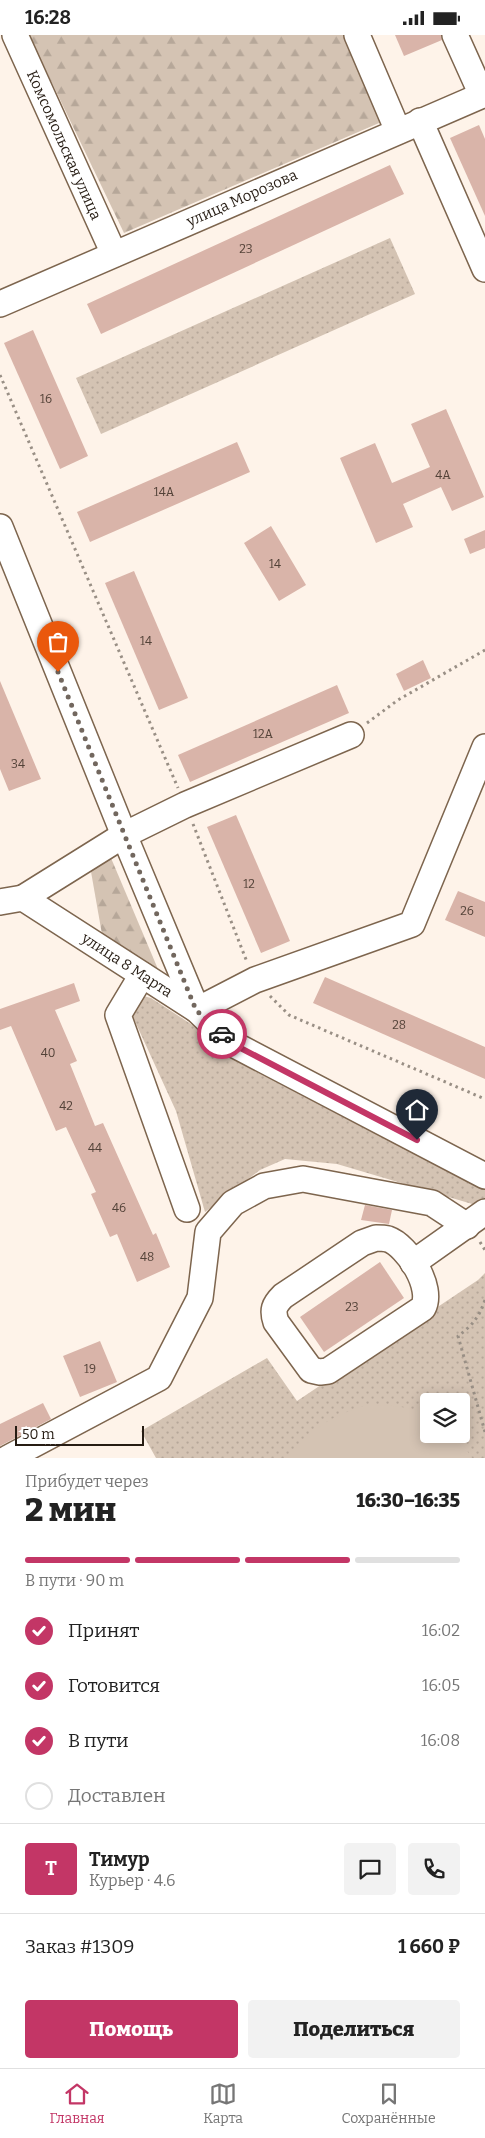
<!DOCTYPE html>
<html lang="ru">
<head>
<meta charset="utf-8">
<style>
  body { margin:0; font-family:Bitter,serif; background:#f2f2f2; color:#222; height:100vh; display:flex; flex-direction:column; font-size:19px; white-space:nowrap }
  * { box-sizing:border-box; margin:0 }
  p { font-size:16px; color:#767676 }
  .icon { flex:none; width:28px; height:28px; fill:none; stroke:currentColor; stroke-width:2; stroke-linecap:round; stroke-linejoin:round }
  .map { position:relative; height:1423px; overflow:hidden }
  .side { display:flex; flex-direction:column; background:#fff; flex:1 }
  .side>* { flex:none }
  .fabs { position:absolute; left:420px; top:1358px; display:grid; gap:10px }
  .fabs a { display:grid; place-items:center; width:50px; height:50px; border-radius:5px; background:#fff; box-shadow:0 2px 12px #0003; font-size:25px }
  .scale { position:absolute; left:15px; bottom:12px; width:129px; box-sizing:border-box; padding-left:5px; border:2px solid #261c13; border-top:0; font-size:14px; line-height:18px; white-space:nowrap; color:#261c13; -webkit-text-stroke:4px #fff; paint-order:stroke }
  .pin { position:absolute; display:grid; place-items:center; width:42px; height:42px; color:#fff; margin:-51px -21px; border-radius:50% 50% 50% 0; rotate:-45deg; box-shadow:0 0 5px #0007 }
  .pin .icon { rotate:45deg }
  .courier { position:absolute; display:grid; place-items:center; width:50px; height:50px; margin:-25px; border:4px solid #c33666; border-radius:50%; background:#fff; color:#222; box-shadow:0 1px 6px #0007 }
  .head em { font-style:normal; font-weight:800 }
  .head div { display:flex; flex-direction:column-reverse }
  .head { display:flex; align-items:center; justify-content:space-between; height:85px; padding:0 25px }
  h1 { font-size:32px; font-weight:800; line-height:38px }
  .bar { display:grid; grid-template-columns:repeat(4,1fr); gap:8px 5px; align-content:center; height:60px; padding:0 25px }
  .bar i { height:6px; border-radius:4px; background:#e0e0e0 }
  .bar .active { background:#c33666 }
  .bar p { grid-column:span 4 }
  .line { display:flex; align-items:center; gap:12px; padding:0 25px; border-top:1px solid #e0e0e0 }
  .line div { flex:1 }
  .round { display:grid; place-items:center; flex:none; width:52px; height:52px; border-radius:5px; background:#f2f2f2 }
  ol { padding:0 25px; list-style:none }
  li { display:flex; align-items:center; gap:15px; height:55px }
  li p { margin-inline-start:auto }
  li .icon { padding:5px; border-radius:50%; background:#c33666; color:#fff; stroke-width:4 }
  li:last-child { color:#767676 }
  li i { width:28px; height:28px; border:2px solid #e0e0e0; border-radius:50% }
  .button { display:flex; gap:10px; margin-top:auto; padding:10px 25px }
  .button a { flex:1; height:58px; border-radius:5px; background:#c33666; color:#fff; font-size:20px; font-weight:800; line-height:58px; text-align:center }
  .button a+a { background:#f2f2f2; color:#222 }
  .status { display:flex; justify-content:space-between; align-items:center; height:35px; padding:0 25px; background:#fff; direction:ltr }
  .status svg { height:14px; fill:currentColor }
  .dock { display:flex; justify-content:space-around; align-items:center; height:70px; border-top:1px solid #e0e0e0; background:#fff; font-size:14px; color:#767676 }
  .dock a { display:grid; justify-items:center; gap:2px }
  .dock .active { color:#c33666 }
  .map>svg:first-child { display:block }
  .grass { fill:url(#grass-dots); fill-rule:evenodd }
  .forest { fill:url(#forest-firs) }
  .pitch { fill:#d4c3b3 }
  .building { fill:#d9b4a9 }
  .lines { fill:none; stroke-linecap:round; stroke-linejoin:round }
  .minor-casing { stroke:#7d654e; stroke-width:28 }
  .path { stroke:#998f85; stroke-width:3; stroke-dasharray:2.5 4; stroke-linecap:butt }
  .minor { stroke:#fff; stroke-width:25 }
  .done { stroke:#72675e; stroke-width:5; stroke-dasharray:0 9 }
  .route { stroke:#c33666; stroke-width:6 }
  .labels { text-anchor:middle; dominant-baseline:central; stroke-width:4; stroke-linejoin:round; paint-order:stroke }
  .number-label { font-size:12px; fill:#534238 }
  .street-label { font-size:15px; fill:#261c13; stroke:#fff }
</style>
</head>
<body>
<div class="status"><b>16:28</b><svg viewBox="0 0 49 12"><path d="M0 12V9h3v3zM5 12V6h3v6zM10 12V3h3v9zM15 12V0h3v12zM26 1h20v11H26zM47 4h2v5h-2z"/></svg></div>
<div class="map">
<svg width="485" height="1423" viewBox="0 0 485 1423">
  <defs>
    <pattern id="grass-dots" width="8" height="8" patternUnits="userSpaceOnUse" patternTransform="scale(1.25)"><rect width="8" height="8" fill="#d4c3b3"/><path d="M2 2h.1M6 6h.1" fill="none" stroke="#b6a799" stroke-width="1.8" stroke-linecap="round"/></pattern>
    <pattern id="forest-firs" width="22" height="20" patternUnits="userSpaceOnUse" patternTransform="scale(1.25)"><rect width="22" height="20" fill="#d4c3b3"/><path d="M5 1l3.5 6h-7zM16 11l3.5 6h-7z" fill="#b6a799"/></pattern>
  </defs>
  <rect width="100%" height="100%" fill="#fef3e9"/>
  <g class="grass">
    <path d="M390 203 415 259 101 399 76 343Z"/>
    <path d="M143 961 151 963 240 1021 485 1144V1170L479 1171 337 1129 285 1124 260 1135 205 1177 176 1076 133 982 131 974Z"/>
    <path d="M485 1238V1423H156L141 1396 267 1323 297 1366 478 1245ZM429 1366H461V1399H429Z"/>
  </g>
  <g class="forest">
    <path d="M29 0H344L386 85 124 198Z"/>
    <path d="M111 823 163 946 103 905 90 831Z"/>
  </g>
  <path class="pitch" d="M366 1370C388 1370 408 1371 429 1379V1399H456L472 1423H289C307 1394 335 1380 366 1370Z"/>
  <g class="building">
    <path d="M395 0H441L442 5 404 21Z"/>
    <path d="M479 90 485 104V181L450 103Z"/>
    <path d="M390 130 404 159 101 299 87 269Z"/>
    <path d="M33 295 88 421 60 434 4 308Z"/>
    <path d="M446 374 484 462 452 476 441 452 403 469 413 492 376 508 340 423 375 408 392 448 430 432 411 389Z"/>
    <path d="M237 407 250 437 90 507 77 477Z"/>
    <path d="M271 491 306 550 279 566 244 508Z"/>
    <path d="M485 495V513L470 519 464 504Z"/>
    <path d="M134 536 188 663 159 675 105 548Z"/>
    <path d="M423 625 431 643 404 656 396 639Z"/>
    <path d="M0 646 41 744 9 756 0 734Z"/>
    <path d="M337 650 349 678 190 747 178 720Z"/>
    <path d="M236 780 290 906 261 918 207 792Z"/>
    <path d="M458 856 485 867V902L445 885Z"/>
    <path d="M325 942 485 1012V1044L313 968Z"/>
    <path d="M74 948 80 966 55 975 77 1026 70 1029 95 1091 103 1088 153 1200 156 1198 170 1232 137 1247 117 1199 110 1202 91 1159 96 1157 66 1092 56 1096 11 991 0 995V974Z"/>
    <path d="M365 1170 392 1175 389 1189 361 1185Z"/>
    <path d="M380 1227 404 1263 324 1317 300 1282Z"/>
    <path d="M100 1306 117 1347 80 1362 63 1321Z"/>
    <path d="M43 1368 51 1384 0 1411V1389Z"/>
  </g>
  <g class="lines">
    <g class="minor-casing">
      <g id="minor">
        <path d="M15 0 114 219"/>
        <path d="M357 0 398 96"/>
        <path d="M455 0 482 60"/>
        <path d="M420 86 485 234"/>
        <path d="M0 269 485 59"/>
        <path d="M0 492 124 800 197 975 255 945 412 889 485 712"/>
        <path d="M23 863 124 800 185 770 351 700"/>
        <path d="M0 867 23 863 197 975 231 1008 485 1141"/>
        <path d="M142 940 118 980 187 1174"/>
        <path d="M376 1203C379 1203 384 1203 388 1204 408 1211 434 1253 423 1273L328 1336 320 1337 311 1335 276 1287C272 1275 274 1270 283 1261L362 1208Z"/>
        <path d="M413 1228 485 1177"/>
        <path d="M8 1423 159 1343 200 1263 208 1197 233 1168 264 1151 303 1144 432 1168 467 1191"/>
      </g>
    </g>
    <g class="path">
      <path d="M0 340 178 753"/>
      <path d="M367 688 398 665 485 615"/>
      <path d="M193 789 247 927"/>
      <path d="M270 961 289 980 485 1064"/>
      <path d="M480 1207 485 1215"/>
      <path d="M485 1265C479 1282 473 1290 458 1301L485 1397"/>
    </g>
    <use href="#minor" class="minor"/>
  </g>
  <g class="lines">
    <path class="done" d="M58 637 196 975 222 999"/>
    <path class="route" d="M222 999 231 1008 417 1105"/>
  </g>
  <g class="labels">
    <g class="number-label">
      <text x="246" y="214">23</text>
      <text x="46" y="364">16</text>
      <text x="443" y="440">4А</text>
      <text x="164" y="457">14А</text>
      <text x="275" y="529">14</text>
      <text x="146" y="606">14</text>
      <text x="263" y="699">12А</text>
      <text x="18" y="729">34</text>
      <text x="249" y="849">12</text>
      <text x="467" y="876">26</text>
      <text x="399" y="990">28</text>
      <text x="48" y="1018">40</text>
      <text x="66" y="1071">42</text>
      <text x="95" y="1113">44</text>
      <text x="119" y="1173">46</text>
      <text x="147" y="1222">48</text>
      <text x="352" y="1272">23</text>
      <text x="90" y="1334">19</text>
    </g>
    <g class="street-label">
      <text transform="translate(64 110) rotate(66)">Комсомольская улица</text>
      <text transform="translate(242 163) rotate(-24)">улица Морозова</text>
      <text transform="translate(127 930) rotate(33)">улица 8 Марта</text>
    </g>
  </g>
</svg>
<div class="fabs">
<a><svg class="icon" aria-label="layers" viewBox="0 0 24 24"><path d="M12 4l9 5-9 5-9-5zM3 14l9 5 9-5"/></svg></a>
</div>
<div class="scale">50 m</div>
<div class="pin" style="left:58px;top:637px;background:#ea580c"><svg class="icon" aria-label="bag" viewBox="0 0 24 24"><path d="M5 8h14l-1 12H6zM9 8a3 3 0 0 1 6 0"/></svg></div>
<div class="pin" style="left:417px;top:1105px;background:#1f2937"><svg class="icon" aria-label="home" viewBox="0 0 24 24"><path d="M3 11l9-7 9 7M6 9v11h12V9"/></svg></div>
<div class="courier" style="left:222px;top:999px"><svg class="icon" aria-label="car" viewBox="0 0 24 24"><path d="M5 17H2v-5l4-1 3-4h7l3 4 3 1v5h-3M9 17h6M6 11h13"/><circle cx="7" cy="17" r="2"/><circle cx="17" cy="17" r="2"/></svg></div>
</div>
<section class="side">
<div class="head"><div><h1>2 мин</h1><p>Прибудет через</p></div><em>16:30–16:35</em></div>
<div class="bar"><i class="active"></i><i class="active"></i><i class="active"></i><i></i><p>В пути · 90 m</p></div>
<ol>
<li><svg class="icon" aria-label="check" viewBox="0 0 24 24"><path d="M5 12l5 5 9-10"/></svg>Принят<p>16:02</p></li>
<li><svg class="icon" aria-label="check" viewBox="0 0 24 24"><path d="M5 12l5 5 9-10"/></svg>Готовится<p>16:05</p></li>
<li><svg class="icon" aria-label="check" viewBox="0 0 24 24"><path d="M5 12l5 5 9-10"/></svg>В пути<p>16:08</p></li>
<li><i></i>Доставлен</li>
</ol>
<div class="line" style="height:90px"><b class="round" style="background:#c33666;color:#fff">Т</b><div><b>Тимур</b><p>Курьер · 4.6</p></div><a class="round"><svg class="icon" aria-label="chat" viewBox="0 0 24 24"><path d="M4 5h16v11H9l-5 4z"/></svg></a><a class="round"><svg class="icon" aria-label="phone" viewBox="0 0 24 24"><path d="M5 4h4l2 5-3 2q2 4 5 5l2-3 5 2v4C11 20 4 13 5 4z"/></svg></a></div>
<div class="line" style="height:65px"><div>Заказ #1309</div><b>1 660 ₽</b></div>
<div class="button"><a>Помощь</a><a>Поделиться</a></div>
</section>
<nav class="dock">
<a class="active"><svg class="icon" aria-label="home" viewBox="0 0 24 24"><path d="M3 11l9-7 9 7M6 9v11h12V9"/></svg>Главная</a>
<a><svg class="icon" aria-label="map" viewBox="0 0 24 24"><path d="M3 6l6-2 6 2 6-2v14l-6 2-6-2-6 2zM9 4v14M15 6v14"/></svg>Карта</a>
<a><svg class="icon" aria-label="saved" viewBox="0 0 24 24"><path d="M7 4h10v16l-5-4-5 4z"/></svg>Сохранённые</a>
</nav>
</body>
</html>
